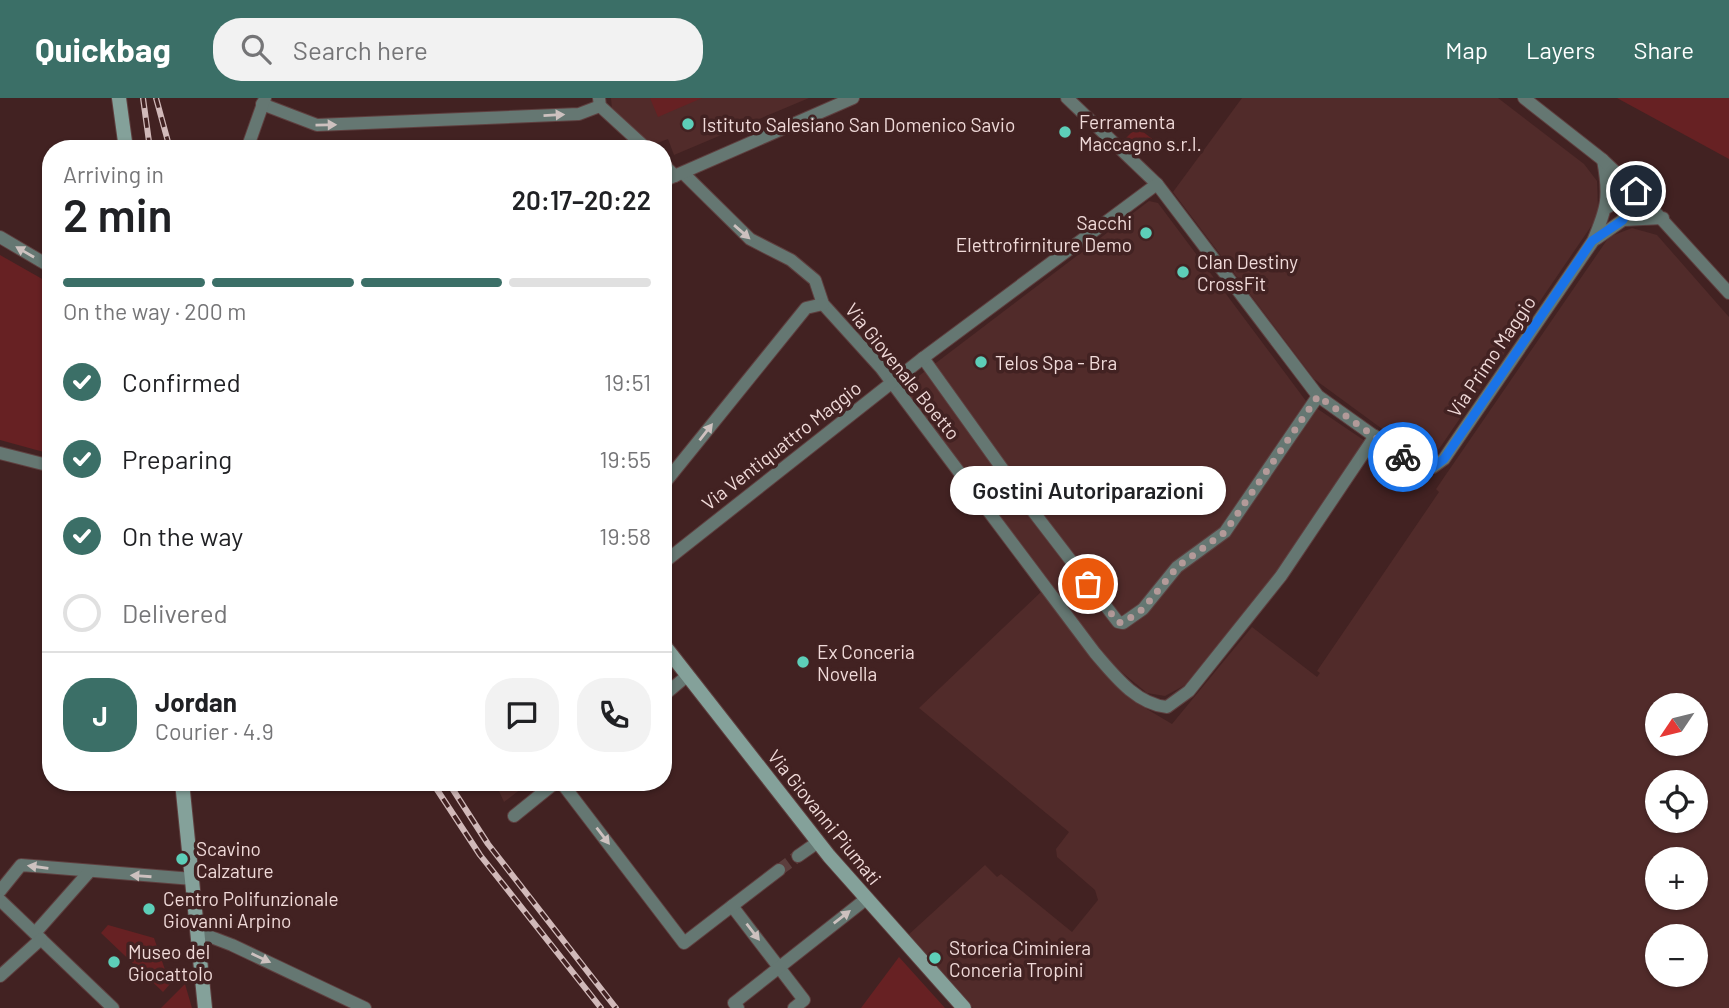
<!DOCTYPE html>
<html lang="en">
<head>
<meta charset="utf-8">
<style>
  body { margin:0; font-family:Barlow,sans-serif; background:#f2f2f2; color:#202124; height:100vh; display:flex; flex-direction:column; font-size:26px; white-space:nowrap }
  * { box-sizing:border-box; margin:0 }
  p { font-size:23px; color:#757577 }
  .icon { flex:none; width:38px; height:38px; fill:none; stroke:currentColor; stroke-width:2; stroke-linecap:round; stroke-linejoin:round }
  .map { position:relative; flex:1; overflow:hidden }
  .side { position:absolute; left:42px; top:42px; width:630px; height:651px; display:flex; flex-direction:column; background:#fff; border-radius:28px; box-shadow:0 2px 5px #0004 }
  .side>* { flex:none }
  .needle { width:46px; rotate:235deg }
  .controls { position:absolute; left:1645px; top:595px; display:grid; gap:14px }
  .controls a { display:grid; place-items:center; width:63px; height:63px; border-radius:50%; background:#fff; box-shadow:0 2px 5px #0004; font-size:35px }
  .pin { position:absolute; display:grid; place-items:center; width:60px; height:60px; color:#fff; margin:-30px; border:4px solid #fff; border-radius:50%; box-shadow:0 2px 7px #0007 }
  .courier { position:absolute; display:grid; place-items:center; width:70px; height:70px; margin:-35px; border:5px solid #1a73e8; border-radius:50%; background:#fff; color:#222; box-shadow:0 2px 9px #0007 }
  .bubble { position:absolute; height:49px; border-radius:24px; background:#fff; box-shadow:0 2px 5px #0004; font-size:23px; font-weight:600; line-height:49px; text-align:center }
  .overview em { font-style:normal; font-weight:600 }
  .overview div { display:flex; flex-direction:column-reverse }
  .overview { display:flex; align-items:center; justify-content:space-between; height:119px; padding:0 21px }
  h1 { font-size:46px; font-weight:600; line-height:52px }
  .bar { display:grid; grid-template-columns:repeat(4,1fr); gap:10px 7px; align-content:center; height:84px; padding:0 21px }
  .bar i { height:9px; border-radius:5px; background:#e0e0e0 }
  .bar .current { background:#3b6f67 }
  .bar p { grid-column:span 4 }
  .line { display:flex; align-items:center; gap:18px; padding:0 21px; border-top:2px solid #e0e0e0 }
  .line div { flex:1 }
  .round { display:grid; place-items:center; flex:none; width:74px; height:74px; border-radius:28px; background:#f2f2f2 }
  ol { padding:0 21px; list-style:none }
  li { display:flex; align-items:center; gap:21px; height:77px }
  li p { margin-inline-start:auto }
  li .icon { padding:7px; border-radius:50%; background:#3b6f67; color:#fff; stroke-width:4 }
  li:last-child { color:#757577 }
  li i { width:38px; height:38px; border:4px solid #e0e0e0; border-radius:50% }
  header { display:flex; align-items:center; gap:42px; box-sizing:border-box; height:98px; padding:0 35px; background:#3b6f67; color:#fff }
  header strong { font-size:33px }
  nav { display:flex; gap:38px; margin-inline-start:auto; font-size:24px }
  .search { width:490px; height:63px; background:#f2f2f2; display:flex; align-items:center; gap:18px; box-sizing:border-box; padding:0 24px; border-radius:28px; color:#757577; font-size:26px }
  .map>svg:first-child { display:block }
  .built { fill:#512b2a; fill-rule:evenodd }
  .green { fill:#672123 }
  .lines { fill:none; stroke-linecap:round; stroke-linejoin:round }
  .street-tunnel { stroke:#5c3e3d; stroke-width:12; stroke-dasharray:12 6; stroke-linecap:butt }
  .street-casing { stroke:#5e3f3f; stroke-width:14 }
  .secondary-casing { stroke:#5e3f3f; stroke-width:16 }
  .street { stroke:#657772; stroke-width:12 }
  .secondary { stroke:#84a19a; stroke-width:14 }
  .rail-casing { stroke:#d1b9b9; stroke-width:6 }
  .rail { stroke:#422222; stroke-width:3.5; stroke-dasharray:10; stroke-linecap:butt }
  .oneway { fill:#cdc1bf }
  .done { stroke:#b39a99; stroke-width:7; stroke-dasharray:0 12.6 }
  .route { stroke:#1a73e8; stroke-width:9 }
  .poi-dot { fill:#5dceb8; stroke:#422222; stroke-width:2.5 }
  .labels { text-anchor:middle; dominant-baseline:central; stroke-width:7; stroke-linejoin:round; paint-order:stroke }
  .poi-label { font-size:19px; fill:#f0dad9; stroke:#422222; text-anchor:start }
  .street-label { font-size:19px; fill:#f0dad9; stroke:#422222 }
</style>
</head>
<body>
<header>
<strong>Quickbag</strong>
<div class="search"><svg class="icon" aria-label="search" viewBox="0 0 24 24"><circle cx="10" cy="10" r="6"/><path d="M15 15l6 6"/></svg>Search here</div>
<nav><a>Map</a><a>Layers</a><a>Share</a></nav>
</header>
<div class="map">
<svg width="1729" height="910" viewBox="0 0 1729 910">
  <rect width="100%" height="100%" fill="#422222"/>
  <g class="built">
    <path d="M611 0H809L674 57 668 41 652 47 612 11Z"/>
    <path d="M1242 0H1498L1584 66 1597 83 1598 112 1594 124 1439 351 1430 356 1415 355 1314 281 1173 94Z"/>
    <path d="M1149 103 1158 105 1306 303 1365 343 1276 476 1187 586 1165 598 1147 595 1101 557 899 293Z"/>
    <path d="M1632 130 1657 137 1729 219V910H973L907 838 985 767 997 779 1001 776 1072 834 1098 802 1095 792 1057 759 1056 751 1069 734 919 610 1042 493 1109 581 1135 604 1172 626 1252 529 1317 579 1320 575 1317 573 1439 394 1436 391 1609 139ZM1657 607H1696V646H1657ZM1657 684H1696V723H1657ZM1657 761H1696V800H1657ZM1657 838H1696V877H1657Z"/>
    <path d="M495 684H530L504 704Z"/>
  </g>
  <g class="green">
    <path d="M650 0H702L658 19Z"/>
    <path d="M1617 0H1729V61Z"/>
    <path d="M1137 29 1156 44 1143 55 1126 40Z"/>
    <path d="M0 157 51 186V356L0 342Z"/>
    <path d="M108 827 154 840 170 886 163 894 101 835Z"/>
    <path d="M899 859 945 910H861Z"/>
    <path d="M185 886 192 910H161Z"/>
  </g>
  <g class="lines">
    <path class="street-tunnel" d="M779 772 798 758"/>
    <g class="street-casing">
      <g id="street">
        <path d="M599 0 600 8 647 51"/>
        <path d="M1067 0 1157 86 1318 298 1419 370 1433 369 1444 361 1593 143C1607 110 1610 99 1603 62"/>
        <path d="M1524 0 1603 62 1636 93 1729 195"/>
        <path d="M262 6 317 27 579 16 600 8"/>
        <path d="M247 51 265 0"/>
        <path d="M663 66 675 78"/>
        <path d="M683 75 750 141 791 162 815 182 823 206 881 270 1095 555C1114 577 1136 606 1167 609L1189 593 1281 478 1375 338"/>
        <path d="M663 83 853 0"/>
        <path d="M1608 109 1636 93"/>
        <path d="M1623 122 1636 93"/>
        <path d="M0 139 51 169"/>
        <path d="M1596 141 1623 122 1663 120"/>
        <path d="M923 260 1029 408 1118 524 1123 525 1143 511 1177 469 1225 434 1318 298"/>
        <path d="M0 355 51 368"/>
        <path d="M663 387 806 210 823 206"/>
        <path d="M663 465 923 260 1157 86"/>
        <path d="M663 598 688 577"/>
        <path d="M561 684 684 845 732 808 804 902 794 910"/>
        <path d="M514 718 556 684"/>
        <path d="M798 758 818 744"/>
        <path d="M0 793 21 767 193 781"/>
        <path d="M0 802 113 910"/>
        <path d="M732 808 779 772"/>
        <path d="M198 834 232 847 365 910"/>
        <path d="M35 835 89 774"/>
        <path d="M0 878 41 841"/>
        <path d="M738 910 734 905 866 801"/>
      </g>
    </g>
    <g class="secondary-casing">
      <g id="secondary">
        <path d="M119 0 126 51"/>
        <path d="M663 546 829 758 964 910"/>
        <path d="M182 684 205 910"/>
      </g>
    </g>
    <use href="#street" class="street"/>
    <use href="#secondary" class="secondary"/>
    <g class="rail-casing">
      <g id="rail">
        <path d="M143 0 150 51"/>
        <path d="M156 0 170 51"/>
        <path d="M432 684 480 757 601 910"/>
        <path d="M448 684 488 746 616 910"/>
      </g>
    </g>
    <use href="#rail" class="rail"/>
  </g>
  <defs><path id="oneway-solid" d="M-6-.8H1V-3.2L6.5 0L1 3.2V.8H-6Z" transform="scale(1.75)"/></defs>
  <g class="oneway">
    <use href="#oneway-solid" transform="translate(554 17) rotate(-3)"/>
    <use href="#oneway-solid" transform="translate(326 27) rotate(-1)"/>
    <use href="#oneway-solid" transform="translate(742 134) rotate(41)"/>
    <use href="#oneway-solid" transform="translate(25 154) rotate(-150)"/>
    <use href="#oneway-solid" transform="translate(706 334) rotate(-52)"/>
    <use href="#oneway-solid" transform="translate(603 738) rotate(52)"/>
    <use href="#oneway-solid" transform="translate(38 769) rotate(-172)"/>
    <use href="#oneway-solid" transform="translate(141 778) rotate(-176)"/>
    <use href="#oneway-solid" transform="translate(842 819) rotate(-38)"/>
    <use href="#oneway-solid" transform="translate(753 834) rotate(52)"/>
    <use href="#oneway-solid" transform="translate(261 860) rotate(25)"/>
  </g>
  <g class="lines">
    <path class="done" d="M1088 486 1118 524 1123 525 1143 511 1177 469 1225 434 1318 298 1403 359"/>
    <path class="route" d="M1403 359 1419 370 1433 369 1444 361 1592 143 1623 122 1636 93"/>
  </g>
  <g class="poi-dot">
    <circle cx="688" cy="26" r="7"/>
    <circle cx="1065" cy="34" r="7"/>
    <circle cx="1146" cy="135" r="7"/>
    <circle cx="1183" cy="174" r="7"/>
    <circle cx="981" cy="264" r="7"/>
    <circle cx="803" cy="564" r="7"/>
    <circle cx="182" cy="761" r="7"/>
    <circle cx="149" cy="811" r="7"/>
    <circle cx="935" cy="860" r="7"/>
    <circle cx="114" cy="864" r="7"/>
  </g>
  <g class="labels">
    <g class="poi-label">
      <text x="1079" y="23">Ferramenta<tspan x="1079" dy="22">Maccagno s.r.l.</tspan></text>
      <text x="702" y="26">Istituto Salesiano San Domenico Savio</text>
      <text x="1132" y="124" text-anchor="end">Sacchi<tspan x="1132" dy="22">Elettrofirniture Demo</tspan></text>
      <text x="1197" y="163">Clan Destiny<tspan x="1197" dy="22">CrossFit</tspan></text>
      <text x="995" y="264">Telos Spa - Bra</text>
      <text x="817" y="553">Ex Conceria<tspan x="817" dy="22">Novella</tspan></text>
      <text x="196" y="750">Scavino<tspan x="196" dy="22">Calzature</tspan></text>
      <text x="163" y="800">Centro Polifunzionale<tspan x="163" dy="22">Giovanni Arpino</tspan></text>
      <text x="949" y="849">Storica Ciminiera<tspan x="949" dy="22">Conceria Tropini</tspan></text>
      <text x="128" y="853">Museo del<tspan x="128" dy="22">Giocattolo</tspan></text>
    </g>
    <g class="street-label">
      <text transform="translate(1491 258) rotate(-56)">Via Primo Maggio</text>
      <text transform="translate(903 273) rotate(51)">Via Giovenale Boetto</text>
      <text transform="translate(781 347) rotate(-38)">Via Ventiquattro Maggio</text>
      <text transform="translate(825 719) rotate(51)">Via Giovanni Piumati</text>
    </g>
  </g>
</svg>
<div class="controls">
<a><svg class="needle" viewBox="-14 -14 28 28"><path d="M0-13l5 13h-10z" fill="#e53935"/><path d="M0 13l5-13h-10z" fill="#757577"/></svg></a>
<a><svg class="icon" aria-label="locate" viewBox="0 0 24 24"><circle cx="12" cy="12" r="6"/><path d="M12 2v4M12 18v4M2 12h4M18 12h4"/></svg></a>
<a>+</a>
<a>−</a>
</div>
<div class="pin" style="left:1088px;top:486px;background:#ea580c"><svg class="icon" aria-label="bag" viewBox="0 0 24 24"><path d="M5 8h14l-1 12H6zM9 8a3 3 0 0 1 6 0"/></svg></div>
<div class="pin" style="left:1636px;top:93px;background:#1f2937"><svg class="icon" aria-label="home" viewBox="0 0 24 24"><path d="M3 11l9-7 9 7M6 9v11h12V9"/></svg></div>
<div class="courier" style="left:1403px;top:359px"><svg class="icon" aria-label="bike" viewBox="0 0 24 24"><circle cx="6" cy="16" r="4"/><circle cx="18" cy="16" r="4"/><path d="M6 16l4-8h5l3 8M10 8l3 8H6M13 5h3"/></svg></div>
<div class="bubble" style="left:950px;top:368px;width:276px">Gostini Autoriparazioni</div>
<section class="side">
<div class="overview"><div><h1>2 min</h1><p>Arriving in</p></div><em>20:17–20:22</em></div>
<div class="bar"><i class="current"></i><i class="current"></i><i class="current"></i><i></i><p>On the way · 200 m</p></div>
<ol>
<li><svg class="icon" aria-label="check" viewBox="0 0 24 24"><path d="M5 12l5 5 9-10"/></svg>Confirmed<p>19:51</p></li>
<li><svg class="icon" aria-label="check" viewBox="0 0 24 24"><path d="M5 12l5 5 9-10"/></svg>Preparing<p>19:55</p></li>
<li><svg class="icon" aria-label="check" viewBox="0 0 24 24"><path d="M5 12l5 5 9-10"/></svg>On the way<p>19:58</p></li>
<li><i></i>Delivered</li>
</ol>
<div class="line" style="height:126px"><b class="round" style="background:#3b6f67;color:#fff">J</b><div><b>Jordan</b><p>Courier · 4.9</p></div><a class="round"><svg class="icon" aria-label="chat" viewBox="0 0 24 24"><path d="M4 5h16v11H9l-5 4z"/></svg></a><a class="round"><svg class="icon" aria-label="phone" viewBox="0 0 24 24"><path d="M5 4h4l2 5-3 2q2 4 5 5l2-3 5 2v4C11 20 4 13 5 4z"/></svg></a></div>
</section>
</div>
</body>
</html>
